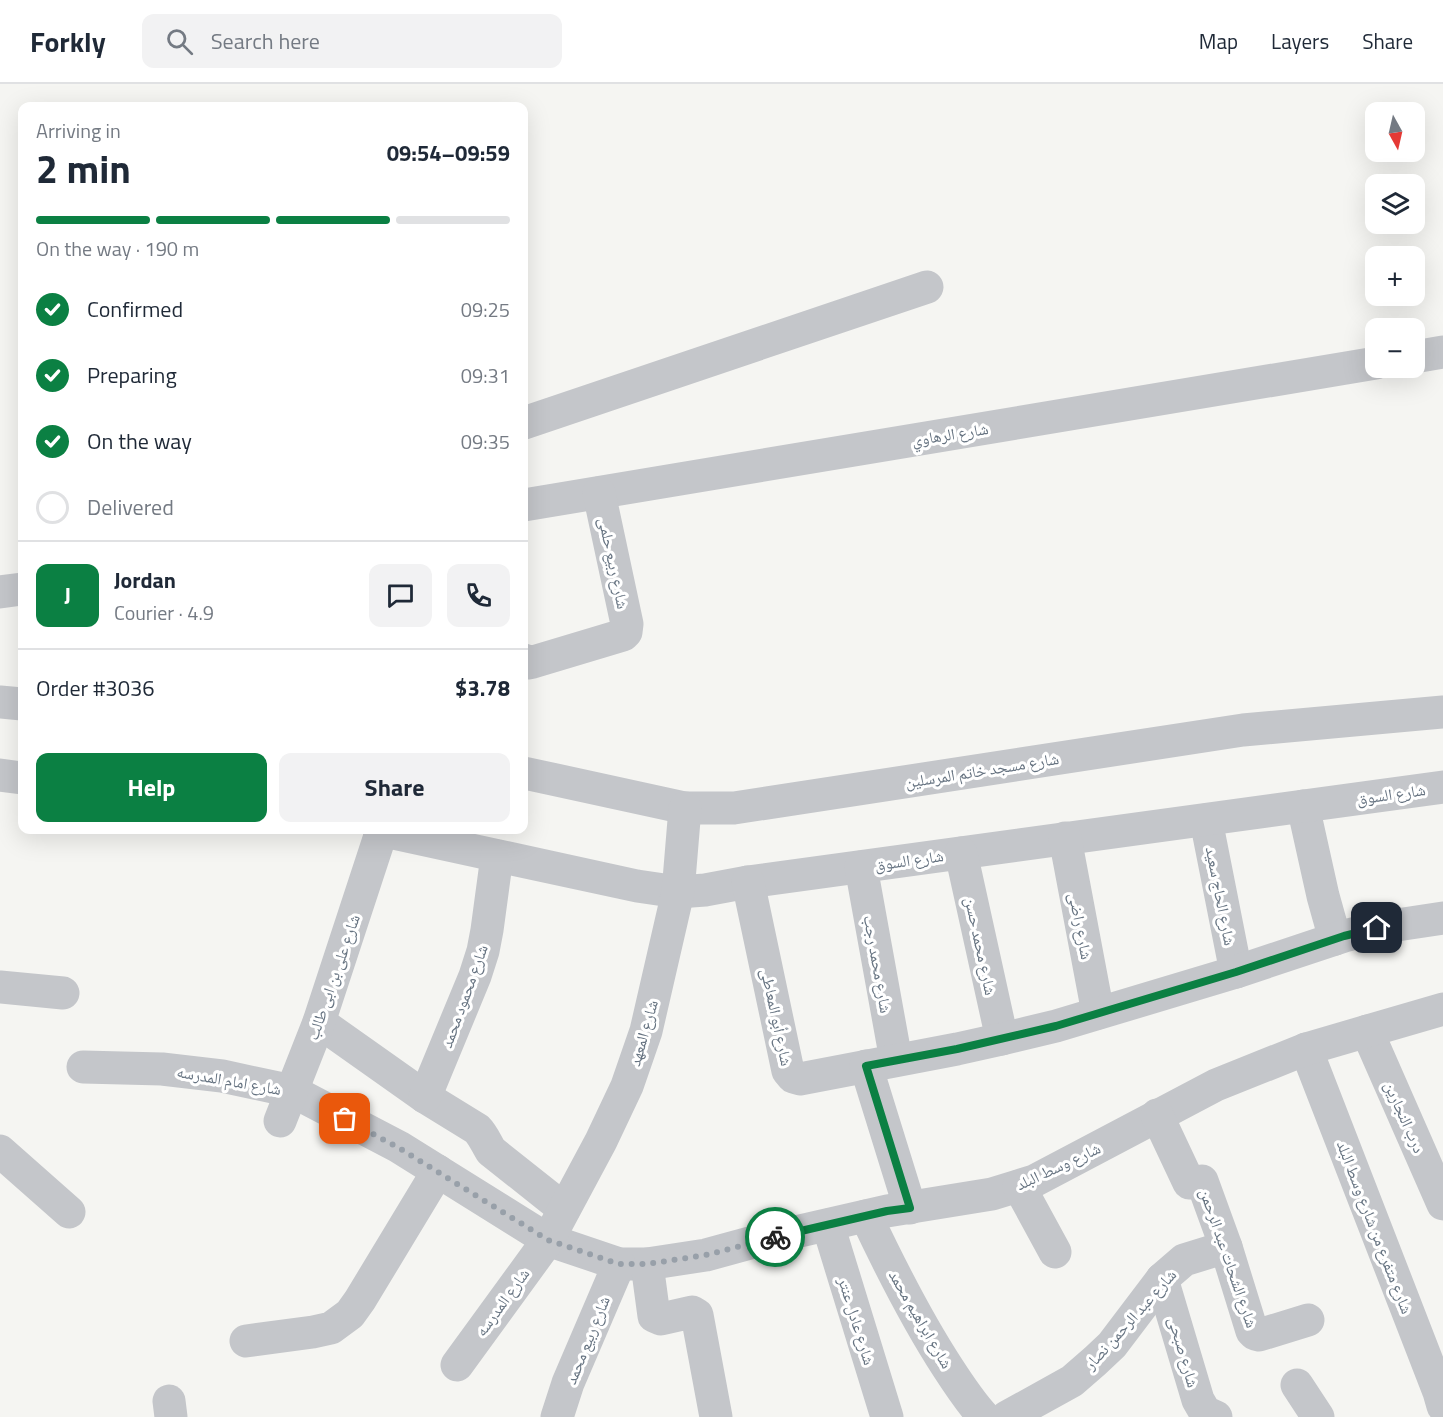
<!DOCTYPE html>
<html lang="en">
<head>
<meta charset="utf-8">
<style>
  body { margin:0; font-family:"Titillium Web","Noto Naskh Arabic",sans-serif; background:#f2f2f3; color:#1f2937; height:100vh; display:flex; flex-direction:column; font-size:22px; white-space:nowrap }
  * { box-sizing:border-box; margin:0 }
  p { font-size:20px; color:#747a83 }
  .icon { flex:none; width:33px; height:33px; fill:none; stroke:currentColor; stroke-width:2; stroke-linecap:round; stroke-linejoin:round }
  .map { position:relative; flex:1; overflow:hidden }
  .details { position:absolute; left:18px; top:18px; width:510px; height:732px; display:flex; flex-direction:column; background:#fff; border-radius:12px; box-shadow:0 6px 24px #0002 }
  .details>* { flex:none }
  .needle { width:39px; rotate:172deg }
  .tools { position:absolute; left:1365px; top:18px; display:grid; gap:12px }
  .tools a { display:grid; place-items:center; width:60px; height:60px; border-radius:12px; background:#fff; box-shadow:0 6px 24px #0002; font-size:30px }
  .pin { position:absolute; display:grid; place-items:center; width:51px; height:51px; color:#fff; margin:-26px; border-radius:12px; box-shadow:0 3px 9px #0006 }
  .courier { position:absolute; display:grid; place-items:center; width:60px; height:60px; margin:-30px; border:4px solid #0b8043; border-radius:50%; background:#fff; color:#222; box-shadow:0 2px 8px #0007 }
  .summary em { font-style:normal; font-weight:700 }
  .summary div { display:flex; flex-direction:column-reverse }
  .summary { display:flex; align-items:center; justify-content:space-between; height:102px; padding:0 18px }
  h1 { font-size:39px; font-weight:700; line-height:45px }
  .bar { display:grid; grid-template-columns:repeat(4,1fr); gap:9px 6px; align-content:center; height:72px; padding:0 18px }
  .bar i { height:8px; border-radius:4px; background:#e0e1e3 }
  .bar .on { background:#0b8043 }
  .bar p { grid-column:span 4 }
  .line { display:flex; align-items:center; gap:15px; padding:0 18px; border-top:2px solid #e0e1e3 }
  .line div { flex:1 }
  .round { display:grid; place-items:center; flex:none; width:63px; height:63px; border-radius:12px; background:#f2f2f3 }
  ol { padding:0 18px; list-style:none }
  li { display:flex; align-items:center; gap:18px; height:66px }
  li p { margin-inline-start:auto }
  li .icon { padding:6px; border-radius:50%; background:#0b8043; color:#fff; stroke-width:4 }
  li:last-child { color:#747a83 }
  li i { width:33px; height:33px; border:3px solid #e0e1e3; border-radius:50% }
  .button { display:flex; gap:12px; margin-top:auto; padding:12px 18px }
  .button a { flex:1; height:69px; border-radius:12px; background:#0b8043; color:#fff; font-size:24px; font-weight:700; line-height:69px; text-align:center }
  .button a+a { background:#f2f2f3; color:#1f2937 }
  header { display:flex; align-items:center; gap:36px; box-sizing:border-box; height:84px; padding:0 30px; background:#fff; border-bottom:2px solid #e0e1e3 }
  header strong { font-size:28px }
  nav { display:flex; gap:33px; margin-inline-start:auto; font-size:21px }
  .search { width:420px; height:54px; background:#f2f2f3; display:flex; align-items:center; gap:15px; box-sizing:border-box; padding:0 21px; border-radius:12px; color:#747a83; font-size:22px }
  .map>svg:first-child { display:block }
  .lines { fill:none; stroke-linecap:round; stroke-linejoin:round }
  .minor { stroke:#c4c6ca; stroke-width:33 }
  .done { stroke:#98a0a9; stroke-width:6; stroke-dasharray:0 10.8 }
  .route { stroke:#0b8043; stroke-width:8 }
  .labels { text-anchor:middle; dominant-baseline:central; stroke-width:6; stroke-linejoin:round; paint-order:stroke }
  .street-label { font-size:16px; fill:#667381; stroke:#fff }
</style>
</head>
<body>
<header>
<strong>Forkly</strong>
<div class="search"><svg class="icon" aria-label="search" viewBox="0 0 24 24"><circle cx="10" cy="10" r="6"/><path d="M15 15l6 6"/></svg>Search here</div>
<nav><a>Map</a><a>Layers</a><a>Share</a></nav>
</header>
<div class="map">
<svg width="1443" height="1333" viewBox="0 0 1443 1333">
  <rect width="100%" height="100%" fill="#f5f5f2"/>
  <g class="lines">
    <g class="minor">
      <path d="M1414 273 1443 268"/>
      <path d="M524 339 927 203"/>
      <path d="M524 421 1376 279"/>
      <path d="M0 508 22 505"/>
      <path d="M524 576 528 579 533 578 623 551 626 548 627 540 599 409"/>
      <path d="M0 618 22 620"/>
      <path d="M524 689 685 724H734L1243 646 1443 628"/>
      <path d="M0 691 22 694"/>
      <path d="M1303 722 1323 812 1335 855"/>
      <path d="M1206 736 1236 888"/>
      <path d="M379 746 637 802 678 808 705 806 748 798 1443 703"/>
      <path d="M1065 754 1098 929"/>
      <path d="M961 769 1002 955"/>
      <path d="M861 783 896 976"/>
      <path d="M748 798 788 987 793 993 800 995 957 965 1002 955 1056 942 1236 888 1344 852 1377 844 1443 834"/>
      <path d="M0 903 63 909"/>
      <path d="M319 938 425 1013 477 1045C483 1051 486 1059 491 1067L564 1125"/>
      <path d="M1367 947 1443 1120"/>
      <path d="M1306 965 1439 1308 1443 1322"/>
      <path d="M866 982 910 1124"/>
      <path d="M83 983 162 985 222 992 292 1007 399 1063 548 1156 619 1180H647L706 1171 761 1156 887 1127 992 1110 1034 1097 1216 1001 1306 965 1443 925"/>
      <path d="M425 1013 475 892 483 867 487 846 497 772"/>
      <path d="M1157 1031 1189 1099 1202 1097 1226 1163 1252 1247 1255 1250 1259 1251 1308 1236"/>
      <path d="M280 1037 319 938 382 746"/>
      <path d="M0 1067 69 1128"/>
      <path d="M1019 1102 1055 1168"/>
      <path d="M866 1132C891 1185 916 1235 948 1284 959 1301 970 1318 984 1333"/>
      <path d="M828 1141 887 1333"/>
      <path d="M647 1180 654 1232 661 1235 692 1228 697 1231 716 1333"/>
      <path d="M1162 1195 1198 1316 1205 1328 1216 1333"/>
      <path d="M246 1257 313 1248 331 1244 350 1230 360 1216 438 1087"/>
      <path d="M457 1281 548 1156 601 1057 627 1002 646 947 678 808 685 724"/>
      <path d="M1297 1301 1318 1333"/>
      <path d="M169 1317 171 1333"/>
      <path d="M557 1333 568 1299 619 1180"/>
      <path d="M1007 1333 1072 1297 1095 1277 1112 1261 1162 1195 1184 1176 1226 1163"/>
    </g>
  </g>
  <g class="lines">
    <path class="done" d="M345 1035 399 1064 548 1156 619 1180H647L706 1171 775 1153"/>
    <path class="route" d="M775 1153 887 1127 910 1124 866 982 957 965 1056 942 1236 888 1344 852 1377 844"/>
  </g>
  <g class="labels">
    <g class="street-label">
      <text transform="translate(950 350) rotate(-9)">شارع الرهاوي</text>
      <text transform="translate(614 479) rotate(78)">شارع ربيع حلمى</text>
      <text transform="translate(982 686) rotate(-9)">شارع مسجد خاتم المرسلين</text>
      <text transform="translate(1391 710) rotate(-8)">شارع السوق</text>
      <text transform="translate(909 776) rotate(-8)">شارع السوق</text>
      <text transform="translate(1221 812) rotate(79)">شارع الحاج سعيد</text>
      <text transform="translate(1081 842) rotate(79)">شارع راضى</text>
      <text transform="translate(981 862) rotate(78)">شارع محمد حسن</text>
      <text transform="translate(878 880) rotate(80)">شارع محمد رجب</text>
      <text transform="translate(333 893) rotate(-71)">شارع على بن ابى طالب</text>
      <text transform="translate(464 912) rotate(-70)">شارع محمود محمد</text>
      <text transform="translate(777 933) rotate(78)">شارع أبو المعاطى</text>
      <text transform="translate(643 949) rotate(-74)">شارع المعهد</text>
      <text transform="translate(229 996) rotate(10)">شارع امام المدرسه</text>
      <text transform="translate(1405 1033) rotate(66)">درب النجارين</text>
      <text transform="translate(1058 1082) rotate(-25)">شارع وسط البلد</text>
      <text transform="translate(1375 1143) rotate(69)">شارع متفرع من شارع وسط البلد</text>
      <text transform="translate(1229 1174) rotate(71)">شارع الشحات عبد الرحمن</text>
      <text transform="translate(502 1218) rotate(-54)">شارع المدرسه</text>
      <text transform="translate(921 1235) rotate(60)">شارع ابراهيم محمد</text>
      <text transform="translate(1130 1235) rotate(-48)">شارع عبد الرحمن نصار</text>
      <text transform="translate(857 1237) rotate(73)">شارع عادل عنتر</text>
      <text transform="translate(587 1256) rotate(-68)">شارع ربيع محمد</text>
      <text transform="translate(1184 1268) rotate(74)">شارع صبحى</text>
    </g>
  </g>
</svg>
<div class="tools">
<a><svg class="needle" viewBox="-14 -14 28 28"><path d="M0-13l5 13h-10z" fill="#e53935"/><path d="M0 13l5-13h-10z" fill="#747a83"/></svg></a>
<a><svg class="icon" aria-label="layers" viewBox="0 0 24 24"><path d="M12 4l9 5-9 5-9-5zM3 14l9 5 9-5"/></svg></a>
<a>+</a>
<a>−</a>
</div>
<div class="pin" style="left:345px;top:1035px;background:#ea580c"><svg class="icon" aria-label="bag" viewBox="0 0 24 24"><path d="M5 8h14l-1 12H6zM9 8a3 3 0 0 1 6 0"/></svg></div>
<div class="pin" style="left:1377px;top:844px;background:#1f2937"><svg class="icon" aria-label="home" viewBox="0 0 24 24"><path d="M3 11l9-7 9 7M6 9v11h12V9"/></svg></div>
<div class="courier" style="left:775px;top:1153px"><svg class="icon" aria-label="bike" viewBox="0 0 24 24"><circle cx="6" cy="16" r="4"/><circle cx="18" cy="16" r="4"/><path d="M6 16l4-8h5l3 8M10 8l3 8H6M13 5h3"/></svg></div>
<section class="details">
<div class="summary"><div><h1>2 min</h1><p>Arriving in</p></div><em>09:54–09:59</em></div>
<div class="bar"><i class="on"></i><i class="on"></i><i class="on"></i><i></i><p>On the way · 190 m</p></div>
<ol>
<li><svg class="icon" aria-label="check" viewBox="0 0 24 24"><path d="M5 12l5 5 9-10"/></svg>Confirmed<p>09:25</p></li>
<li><svg class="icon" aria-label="check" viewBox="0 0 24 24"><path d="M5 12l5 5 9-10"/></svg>Preparing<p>09:31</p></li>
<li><svg class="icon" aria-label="check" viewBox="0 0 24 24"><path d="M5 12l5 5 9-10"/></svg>On the way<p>09:35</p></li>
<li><i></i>Delivered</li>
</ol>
<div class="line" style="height:108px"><b class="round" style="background:#0b8043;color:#fff">J</b><div><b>Jordan</b><p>Courier · 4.9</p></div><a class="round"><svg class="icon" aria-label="chat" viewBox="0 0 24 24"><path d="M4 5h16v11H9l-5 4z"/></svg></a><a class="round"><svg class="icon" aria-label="phone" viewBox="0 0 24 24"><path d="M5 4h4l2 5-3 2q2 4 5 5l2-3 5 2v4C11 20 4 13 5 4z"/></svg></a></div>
<div class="line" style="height:78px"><div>Order #3036</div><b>$3.78</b></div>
<div class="button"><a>Help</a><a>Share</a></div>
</section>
</div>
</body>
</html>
